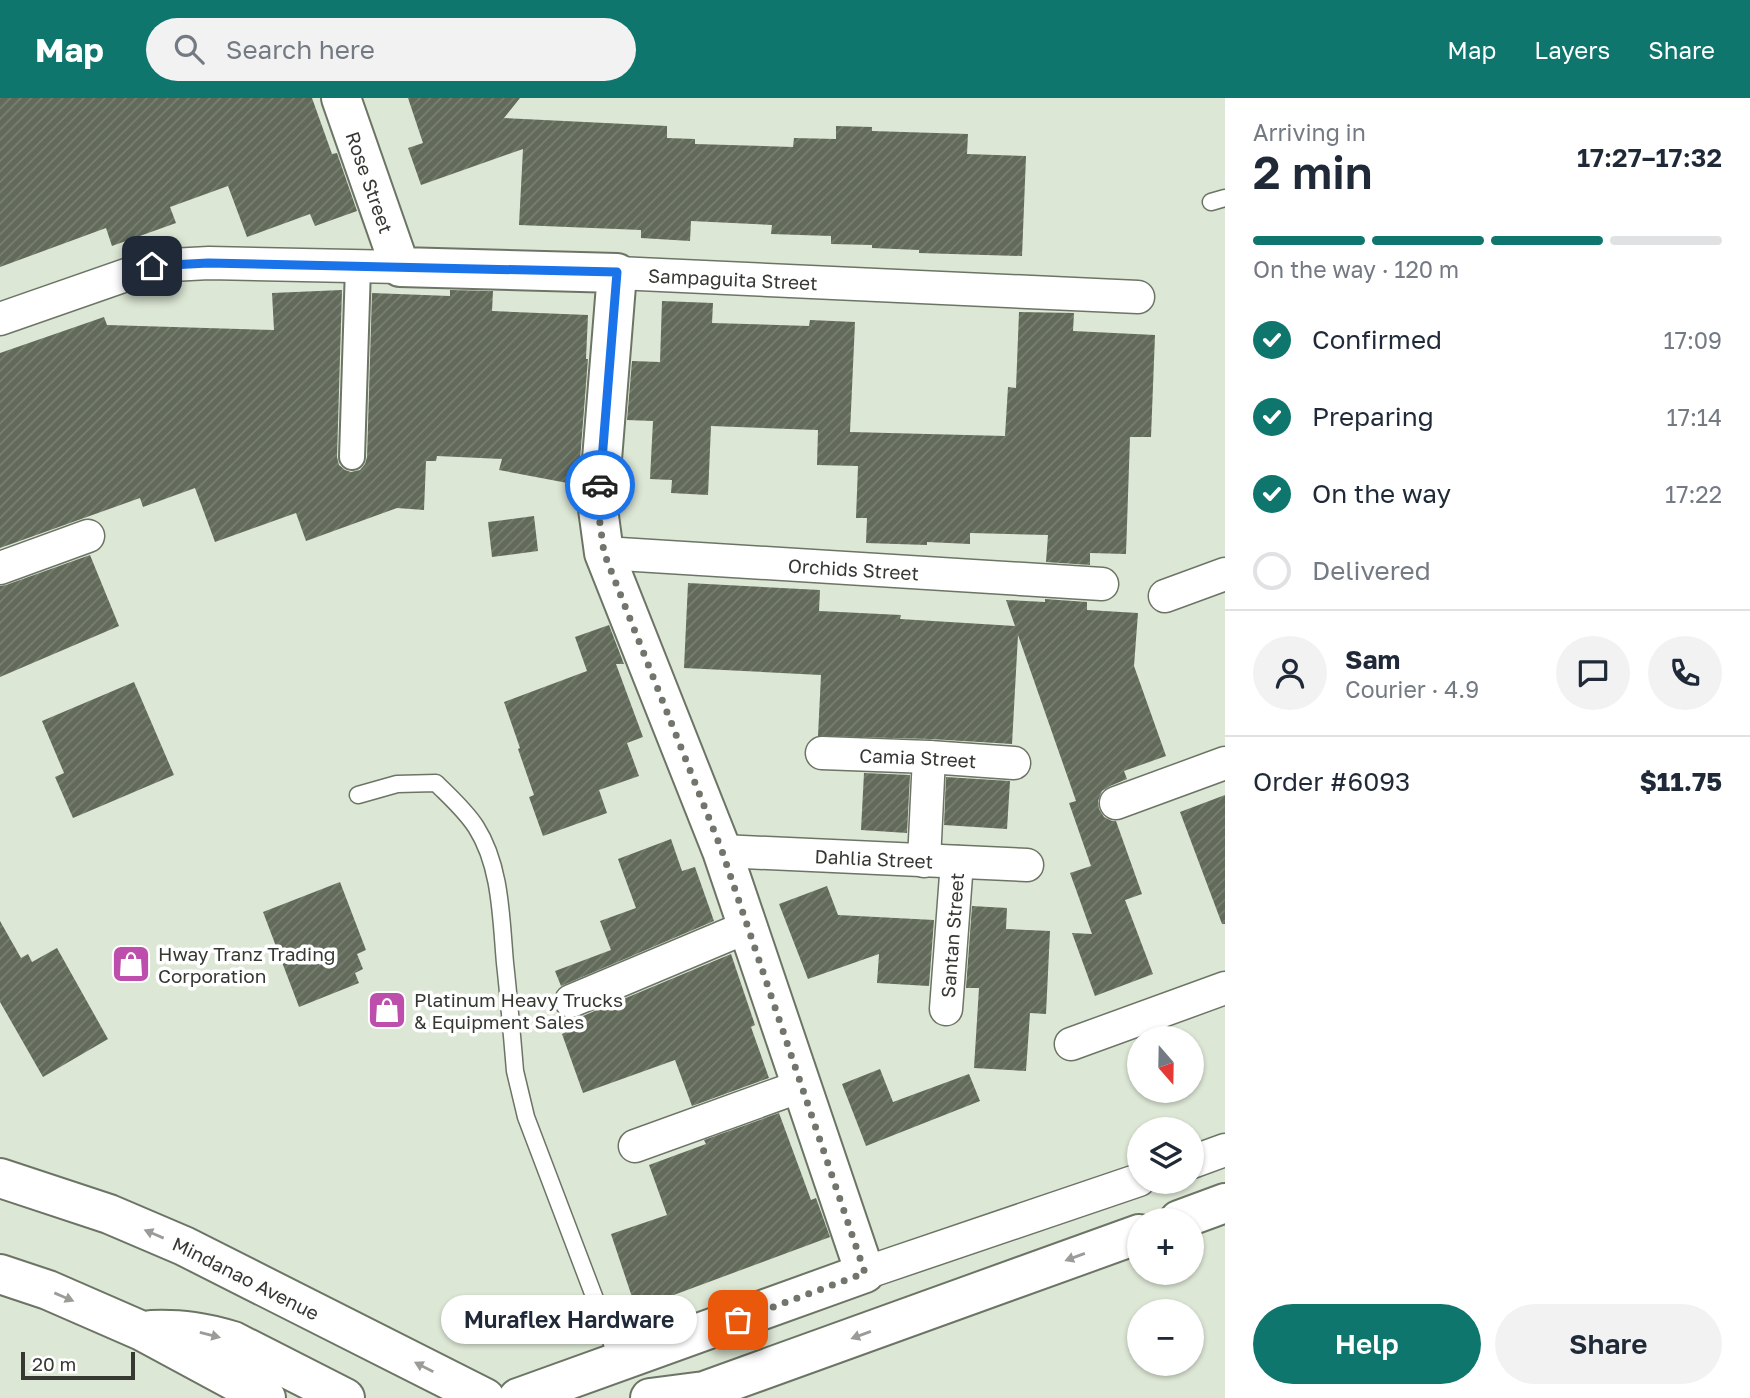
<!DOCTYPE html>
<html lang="en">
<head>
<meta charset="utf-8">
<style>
  body { margin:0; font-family:"Golos Text",sans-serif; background:#f2f2f3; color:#1f2937; height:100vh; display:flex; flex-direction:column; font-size:26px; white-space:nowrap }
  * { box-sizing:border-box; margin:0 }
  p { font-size:23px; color:#747a83 }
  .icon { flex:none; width:38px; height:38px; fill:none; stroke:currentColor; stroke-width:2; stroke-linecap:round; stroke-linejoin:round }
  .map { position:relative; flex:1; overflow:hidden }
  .side { display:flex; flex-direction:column; background:#fff; width:525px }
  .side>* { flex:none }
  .needle { width:46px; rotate:160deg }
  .controls { position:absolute; left:1127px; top:928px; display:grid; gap:14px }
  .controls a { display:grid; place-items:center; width:77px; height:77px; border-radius:50%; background:#fff; box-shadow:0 2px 5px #0004; font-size:35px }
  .scale { position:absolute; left:21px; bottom:18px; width:114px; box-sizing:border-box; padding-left:7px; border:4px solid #353932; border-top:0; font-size:19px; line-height:24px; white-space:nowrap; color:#353932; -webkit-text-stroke:5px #fff; paint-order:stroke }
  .pin { position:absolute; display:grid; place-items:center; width:60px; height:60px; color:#fff; margin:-30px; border-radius:14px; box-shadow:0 4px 10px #0006 }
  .courier { position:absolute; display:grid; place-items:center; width:70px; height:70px; margin:-35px; border:5px solid #1a73e8; border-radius:50%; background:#fff; color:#222; box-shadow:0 2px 9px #0007 }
  .bubble { position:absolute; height:49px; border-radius:24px; background:#fff; box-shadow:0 2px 5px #0004; font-size:23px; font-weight:600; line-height:49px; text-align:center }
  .head em { font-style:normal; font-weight:600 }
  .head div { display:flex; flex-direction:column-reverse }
  .head { display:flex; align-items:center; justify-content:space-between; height:119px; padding:0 28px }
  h1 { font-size:46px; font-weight:600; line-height:52px }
  .bar { display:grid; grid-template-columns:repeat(4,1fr); gap:10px 7px; align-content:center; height:84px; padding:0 28px }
  .bar i { height:9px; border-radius:5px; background:#e0e1e3 }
  .bar .current { background:#0f766e }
  .bar p { grid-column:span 4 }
  .line { display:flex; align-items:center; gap:18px; padding:0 28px; border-top:2px solid #e0e1e3 }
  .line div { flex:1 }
  .round { display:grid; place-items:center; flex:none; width:74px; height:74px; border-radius:37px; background:#f2f2f3 }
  ol { padding:0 28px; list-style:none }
  li { display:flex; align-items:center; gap:21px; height:77px }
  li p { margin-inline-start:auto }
  li .icon { padding:7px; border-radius:50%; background:#0f766e; color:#fff; stroke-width:4 }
  li:last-child { color:#747a83 }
  li i { width:38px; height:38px; border:4px solid #e0e1e3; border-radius:50% }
  .primary-button { display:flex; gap:14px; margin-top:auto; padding:14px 28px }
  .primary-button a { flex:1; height:80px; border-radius:42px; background:#0f766e; color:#fff; font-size:28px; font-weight:600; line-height:80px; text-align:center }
  .primary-button a+a { background:#f2f2f3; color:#1f2937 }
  header { display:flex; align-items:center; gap:42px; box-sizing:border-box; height:98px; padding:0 35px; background:#0f766e; color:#fff }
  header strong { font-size:33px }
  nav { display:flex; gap:38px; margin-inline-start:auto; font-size:24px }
  .search { width:490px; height:63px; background:#f2f2f3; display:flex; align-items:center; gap:18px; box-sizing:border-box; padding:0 24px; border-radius:38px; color:#747a83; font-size:26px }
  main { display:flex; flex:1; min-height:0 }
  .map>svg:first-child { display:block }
  .building { fill:url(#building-hatch) }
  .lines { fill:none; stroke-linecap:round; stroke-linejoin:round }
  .service-casing { stroke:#6c7565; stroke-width:19 }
  .pedestrian-casing { stroke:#6c7565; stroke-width:28 }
  .minor-casing { stroke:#6c7565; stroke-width:35 }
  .tertiary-casing { stroke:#6c7565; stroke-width:42 }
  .primary-casing { stroke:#6c7565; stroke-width:42 }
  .motorway-casing { stroke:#6c7565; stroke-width:42 }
  .service { stroke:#fff; stroke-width:16 }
  .pedestrian { stroke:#fff; stroke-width:24 }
  .minor { stroke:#fff; stroke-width:32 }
  .tertiary { stroke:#fff; stroke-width:38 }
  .primary { stroke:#fff; stroke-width:38 }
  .motorway { stroke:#fff; stroke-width:38 }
  .oneway { fill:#9a9c98 }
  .done { stroke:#70766b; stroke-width:7; stroke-dasharray:0 12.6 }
  .route { stroke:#1a73e8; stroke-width:9 }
  .labels { text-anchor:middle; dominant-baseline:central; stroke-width:7; stroke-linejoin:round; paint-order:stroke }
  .street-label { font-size:19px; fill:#353932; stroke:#fff }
  .poi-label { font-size:19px; fill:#353932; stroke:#fff; text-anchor:start }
</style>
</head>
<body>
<header>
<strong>Map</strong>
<div class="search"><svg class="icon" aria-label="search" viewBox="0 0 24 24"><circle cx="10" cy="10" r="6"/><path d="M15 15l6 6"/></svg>Search here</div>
<nav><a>Map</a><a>Layers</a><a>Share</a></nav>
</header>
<main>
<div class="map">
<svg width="1225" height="1300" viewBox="0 0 1225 1300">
  <defs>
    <pattern id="building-hatch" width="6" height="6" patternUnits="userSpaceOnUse" patternTransform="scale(1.75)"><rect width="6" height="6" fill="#626a5a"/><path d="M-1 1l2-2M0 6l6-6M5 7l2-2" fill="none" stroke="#7a8074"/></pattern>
  </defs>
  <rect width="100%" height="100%" fill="#dde7d5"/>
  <g class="building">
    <path d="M0 0H312L332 56 337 55 357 113 315 128 310 116 247 139 228 88 170 109 176 125 112 148 106 130 0 169Z"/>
    <path d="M408 0H520L504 20 667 28V40L695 41V46L793 49 794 40 836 41V28L872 29V33L968 36 967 56 1026 58 1022 158 919 155V152L872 150V147L831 146V138L771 136 772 127 691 123 690 143 641 140V132L519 127 523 51 421 87 408 50 423 45Z"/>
    <path d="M342 192 337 359 339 367 345 372 351 374 360 372 365 366 367 359 372 195 450 198V192L493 193 492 213 588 217 586 261H588L578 387 499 372 502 361 437 358 436 363H426L424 412 397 410 306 443 296 415 215 444 195 390 143 409 140 400 0 450V255L104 219 107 227 274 232 272 195Z"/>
    <path d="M662 203 713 205 712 225 809 228 810 222 855 224 850 334 1005 338 1008 289 1016 290 1019 214 1074 215 1073 233 1155 237 1151 339H1130L1126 456 1090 455V467L1046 464 1048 437 970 435V446L927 444V447L866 445 867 420H856L858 368 817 367 818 332 711 328 708 397 671 395 672 382 650 381 653 323 627 322 632 263 660 264Z"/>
    <path d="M534 418 538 453 492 459 488 424Z"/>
    <path d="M90 457 119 528 0 579V488L6 487Z"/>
    <path d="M688 485 820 492 819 513 901 517 900 521 1015 528 1006 502 1045 504V501L1087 504V512L1138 515 1134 568 1166 658 1124 673 1127 681 1110 688 1102 693 1098 703 1099 711 1104 719 1112 723H1116L1142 796 1125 802 1153 876 1095 898 1072 835 1092 836 1070 775 1091 768 1069 705 1076 703 1018 537 1012 646 930 641 818 638 821 577 684 570Z"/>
    <path d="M609 527 624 566H616L643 639 627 645 639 678 599 692 607 715 543 738 529 699 534 697 518 651 520 650 504 604 587 573 575 539Z"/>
    <path d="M134 584 174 677 73 720 55 679 64 675 42 623Z"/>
    <path d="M864 675 910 677 907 735 861 732Z"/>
    <path d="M946 679 1010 683 1007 731 944 727Z"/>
    <path d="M1225 697V826H1222L1180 714Z"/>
    <path d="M671 741 682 773 695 769 714 823 561 888 555 873 611 852 600 823 636 810 618 761Z"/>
    <path d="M340 784 366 852 357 856 363 871 355 875 359 885 299 909 263 814Z"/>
    <path d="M827 788 838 817 934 822 929 888 877 885 879 856 808 881 779 806Z"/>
    <path d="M972 808 1007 810 1006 831 1050 833 1046 916 1030 915 1026 973 974 970 979 890H966Z"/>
    <path d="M0 823 21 860 28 856 32 864 57 850 108 941 43 979 0 904Z"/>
    <path d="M731 856 755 927 751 929 769 980 692 1008 675 962 583 995 562 936 576 930 573 921 578 920Z"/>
    <path d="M880 971 893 1004 969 976 980 1003 866 1048 842 986Z"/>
    <path d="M779 1015 811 1102 816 1100 830 1139 636 1211 611 1136 667 1117 649 1067 706 1046 704 1042Z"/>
  </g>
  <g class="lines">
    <g class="service-casing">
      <g id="service">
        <path d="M1211 104 1225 100"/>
        <path d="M358 697 397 686 436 685C450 699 465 712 476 729 501 768 501 820 505 865 509 901 512 937 515 973L526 1019 619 1264"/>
      </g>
    </g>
    <g class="pedestrian-casing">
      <path id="pedestrian" d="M352 359 358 169"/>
    </g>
    <g class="minor-casing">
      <g id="minor">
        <path id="s1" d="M617 175 1138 199"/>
        <path d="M0 221 152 168 209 165 400 169"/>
        <path id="s2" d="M604 455 1102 486"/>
        <path d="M0 470 88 438"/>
        <path d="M1165 498 1225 476"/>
        <path id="s3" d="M822 655 929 659 1014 665"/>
        <path d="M1116 705 1225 665"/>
        <path id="s4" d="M722 753 1027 767"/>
        <path d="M924 763 929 659"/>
        <path d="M571 903 747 829"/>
        <path id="s5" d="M946 911 957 764"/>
        <path d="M1071 946 1225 890"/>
        <path d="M635 1048 801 988"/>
        <path d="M1192 1064 1225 1052"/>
        <path d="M865 1175 1139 1082"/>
      </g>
    </g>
    <g class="tertiary-casing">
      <g id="tertiary">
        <path id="s6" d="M341 0 400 169 617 175 598 411 604 455 722 753 865 1175 518 1300"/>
      </g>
    </g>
    <g class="primary-casing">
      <g id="primary">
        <path id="s7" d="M0 1080 109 1116 184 1148 485 1300"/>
        <path d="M0 1176 48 1192 142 1233 266 1300"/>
        <path d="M151 1232C182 1231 204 1234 233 1243L345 1300"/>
      </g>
    </g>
    <g class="motorway-casing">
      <g id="motorway">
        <path d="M1179 1122 1225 1105"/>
        <path d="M650 1300 704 1293 1139 1136"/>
      </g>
    </g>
    <use href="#service" class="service"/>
    <use href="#pedestrian" class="pedestrian"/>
    <use href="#minor" class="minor"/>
    <use href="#tertiary" class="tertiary"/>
    <use href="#primary" class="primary"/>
    <use href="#motorway" class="motorway"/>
  </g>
  <defs><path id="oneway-solid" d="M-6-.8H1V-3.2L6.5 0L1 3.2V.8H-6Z" transform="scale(1.75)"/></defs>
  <g class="oneway">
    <use href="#oneway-solid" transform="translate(154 1136) rotate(-157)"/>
    <use href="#oneway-solid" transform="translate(1075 1159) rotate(160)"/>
    <use href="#oneway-solid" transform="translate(64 1199) rotate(23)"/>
    <use href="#oneway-solid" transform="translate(210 1237) rotate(14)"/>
    <use href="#oneway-solid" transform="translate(861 1237) rotate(160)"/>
    <use href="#oneway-solid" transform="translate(424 1269) rotate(-153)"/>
  </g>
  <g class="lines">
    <path class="done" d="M600 387 598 411 604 455 722 753 865 1175 738 1222"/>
    <path class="route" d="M152 168 208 165 617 174 600 387"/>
  </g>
  <defs>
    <g id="shop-square" transform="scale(2.0125)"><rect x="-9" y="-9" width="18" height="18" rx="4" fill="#bd4eab" stroke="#fff"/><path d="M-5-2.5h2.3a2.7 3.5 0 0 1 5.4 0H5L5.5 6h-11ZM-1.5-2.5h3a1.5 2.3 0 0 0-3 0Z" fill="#fff"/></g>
  </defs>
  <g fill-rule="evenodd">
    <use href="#shop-square" x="131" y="866"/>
    <use href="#shop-square" x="387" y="912"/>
  </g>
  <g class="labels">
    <g class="street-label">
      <text stroke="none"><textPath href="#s6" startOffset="89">Rose Street</textPath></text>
      <text stroke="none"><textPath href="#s1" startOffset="116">Sampaguita Street</textPath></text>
      <text stroke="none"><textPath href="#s2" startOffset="250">Orchids Street</textPath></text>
      <text stroke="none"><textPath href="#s3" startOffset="96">Camia Street</textPath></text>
      <text stroke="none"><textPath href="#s4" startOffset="152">Dahlia Street</textPath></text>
      <text stroke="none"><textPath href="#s5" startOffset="74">Santan Street</textPath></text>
      <text stroke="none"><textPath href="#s7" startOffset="266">Mindanao Avenue</textPath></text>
    </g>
    <g class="poi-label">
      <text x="158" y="855">Hway Tranz Trading<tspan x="158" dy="22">Corporation</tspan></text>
      <text x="414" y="901">Platinum Heavy Trucks<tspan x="414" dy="22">&amp; Equipment Sales</tspan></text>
    </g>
  </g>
</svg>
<div class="controls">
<a><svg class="needle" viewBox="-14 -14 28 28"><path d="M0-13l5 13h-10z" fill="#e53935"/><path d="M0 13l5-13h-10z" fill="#747a83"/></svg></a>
<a><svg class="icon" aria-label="layers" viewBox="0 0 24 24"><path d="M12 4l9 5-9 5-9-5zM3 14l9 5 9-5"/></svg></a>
<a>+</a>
<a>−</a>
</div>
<div class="scale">20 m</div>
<div class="pin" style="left:738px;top:1222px;background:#ea580c"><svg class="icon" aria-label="bag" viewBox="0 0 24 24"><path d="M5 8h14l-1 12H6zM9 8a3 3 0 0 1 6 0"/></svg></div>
<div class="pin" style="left:152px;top:168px;background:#1f2937"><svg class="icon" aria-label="home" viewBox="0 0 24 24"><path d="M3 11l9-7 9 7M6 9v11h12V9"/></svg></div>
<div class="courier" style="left:600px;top:387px"><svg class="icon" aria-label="car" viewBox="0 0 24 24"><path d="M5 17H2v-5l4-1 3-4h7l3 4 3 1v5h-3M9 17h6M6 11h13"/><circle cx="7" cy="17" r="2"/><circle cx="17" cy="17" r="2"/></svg></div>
<div class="bubble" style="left:441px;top:1197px;width:256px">Muraflex Hardware</div>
</div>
<section class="side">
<div class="head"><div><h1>2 min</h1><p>Arriving in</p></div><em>17:27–17:32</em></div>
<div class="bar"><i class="current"></i><i class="current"></i><i class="current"></i><i></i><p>On the way · 120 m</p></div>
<ol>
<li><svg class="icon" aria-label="check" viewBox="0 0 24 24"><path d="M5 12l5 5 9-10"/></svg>Confirmed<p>17:09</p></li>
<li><svg class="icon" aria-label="check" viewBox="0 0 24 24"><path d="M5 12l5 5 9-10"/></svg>Preparing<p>17:14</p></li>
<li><svg class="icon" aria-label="check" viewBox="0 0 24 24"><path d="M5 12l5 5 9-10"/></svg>On the way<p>17:22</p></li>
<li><i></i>Delivered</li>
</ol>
<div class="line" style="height:126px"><a class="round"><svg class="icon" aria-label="person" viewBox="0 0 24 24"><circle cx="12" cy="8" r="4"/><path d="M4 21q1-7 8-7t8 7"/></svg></a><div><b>Sam</b><p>Courier · 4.9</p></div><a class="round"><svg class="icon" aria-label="chat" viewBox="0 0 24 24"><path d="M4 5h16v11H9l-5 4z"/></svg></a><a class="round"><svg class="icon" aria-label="phone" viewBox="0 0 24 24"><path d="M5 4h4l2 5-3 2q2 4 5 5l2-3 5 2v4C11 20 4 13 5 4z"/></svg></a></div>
<div class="line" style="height:91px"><div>Order #6093</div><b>$11.75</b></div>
<div class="primary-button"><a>Help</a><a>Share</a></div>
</section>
</main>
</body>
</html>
